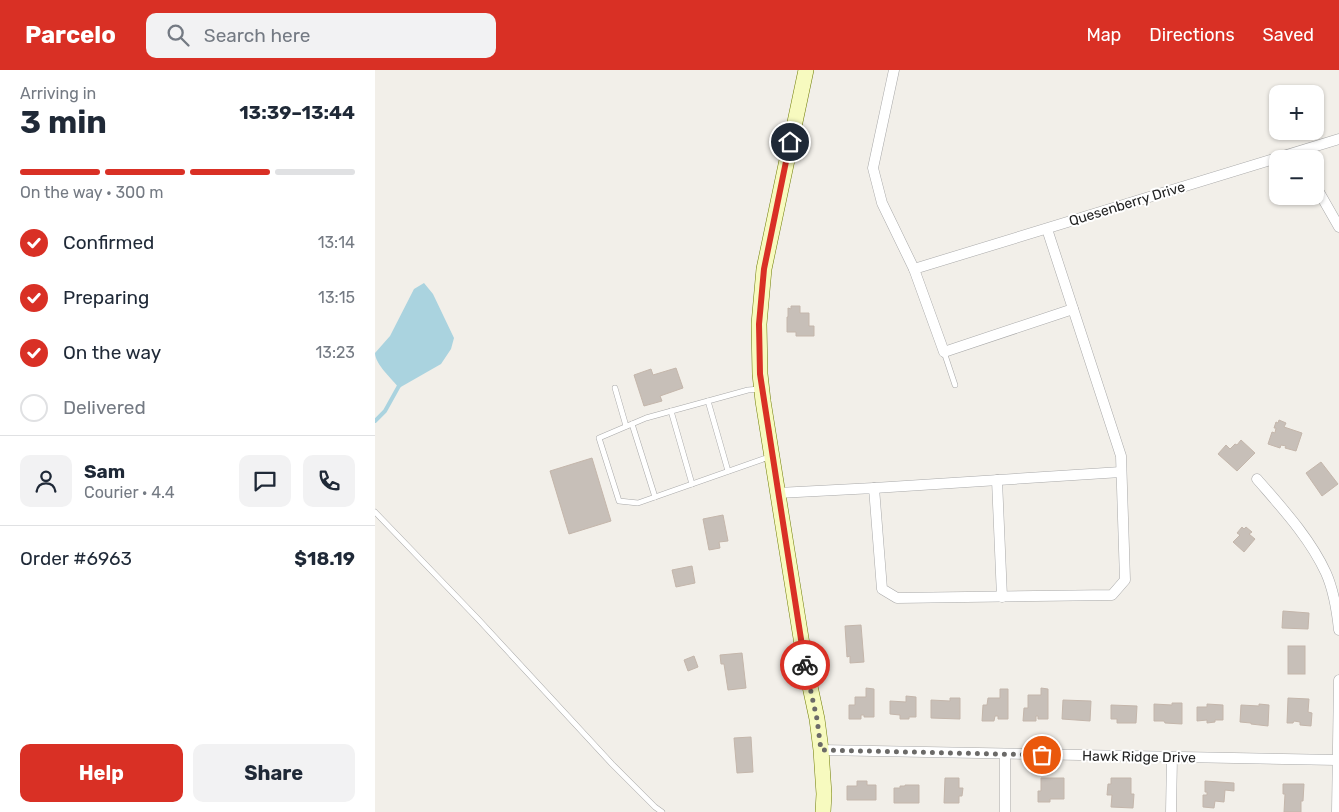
<!DOCTYPE html>
<html lang="en">
<head>
<meta charset="utf-8">
<style>
  body { margin:0; font-family:Rubik,sans-serif; background:#f2f2f3; color:#1f2937; height:100vh; display:flex; flex-direction:column; font-size:19px; white-space:nowrap }
  * { box-sizing:border-box; margin:0 }
  p { font-size:16px; color:#747a83 }
  .icon { flex:none; width:28px; height:28px; fill:none; stroke:currentColor; stroke-width:2; stroke-linecap:round; stroke-linejoin:round }
  .map { position:relative; flex:1; overflow:hidden }
  .details { display:flex; flex-direction:column; background:#fff; width:375px }
  .details>* { flex:none }
  .fabs { position:absolute; left:894px; top:15px; display:grid; gap:10px }
  .fabs a { display:grid; place-items:center; width:55px; height:55px; border-radius:10px; background:#fff; box-shadow:0 1px 4px #0004; font-size:25px }
  .pin { position:absolute; display:grid; place-items:center; width:42px; height:42px; color:#fff; margin:-21px; border:2px solid #fff; border-radius:50%; box-shadow:0 1px 5px #0007 }
  .courier { position:absolute; display:grid; place-items:center; width:50px; height:50px; margin:-25px; border:4px solid #d93025; border-radius:50%; background:#fff; color:#222; box-shadow:0 1px 6px #0007 }
  .head em { font-style:normal; font-weight:700 }
  .head div { display:flex; flex-direction:column-reverse }
  .head { display:flex; align-items:center; justify-content:space-between; height:85px; padding:0 20px }
  h1 { font-size:32px; font-weight:700; line-height:38px }
  .bar { display:grid; grid-template-columns:repeat(4,1fr); gap:8px 5px; align-content:center; height:60px; padding:0 20px }
  .bar i { height:6px; border-radius:4px; background:#e0e1e3 }
  .bar .active { background:#d93025 }
  .bar p { grid-column:span 4 }
  .line { display:flex; align-items:center; gap:12px; padding:0 20px; border-top:1px solid #e0e1e3 }
  .line div { flex:1 }
  .round { display:grid; place-items:center; flex:none; width:52px; height:52px; border-radius:10px; background:#f2f2f3 }
  ol { padding:0 20px; list-style:none }
  li { display:flex; align-items:center; gap:15px; height:55px }
  li p { margin-inline-start:auto }
  li .icon { padding:5px; border-radius:50%; background:#d93025; color:#fff; stroke-width:4 }
  li:last-child { color:#747a83 }
  li i { width:28px; height:28px; border:2px solid #e0e1e3; border-radius:50% }
  .button { display:flex; gap:10px; margin-top:auto; padding:10px 20px }
  .button a { flex:1; height:58px; border-radius:10px; background:#d93025; color:#fff; font-size:20px; font-weight:700; line-height:58px; text-align:center }
  .button a+a { background:#f2f2f3; color:#1f2937 }
  header { display:flex; align-items:center; gap:30px; box-sizing:border-box; height:70px; padding:0 25px; background:#d93025; color:#fff }
  header strong { font-size:24px }
  nav { display:flex; gap:28px; margin-inline-start:auto; font-size:18px }
  .search { width:350px; height:45px; background:#f2f2f3; display:flex; align-items:center; gap:12px; box-sizing:border-box; padding:0 18px; border-radius:10px; color:#747a83; font-size:19px }
  main { display:flex; flex:1; min-height:0 }
  .map>svg:first-child { display:block }
  .water { fill:#aad3df }
  .lines { fill:none; stroke-linecap:round; stroke-linejoin:round }
  .stream { stroke:#aad3df; stroke-width:4 }
  .building { fill:#c7bfb8; stroke:#c4b6ab }
  .lane-casing { stroke:#a9a9a9; stroke-width:6 }
  .street-casing { stroke:#a9a9a9; stroke-width:11 }
  .secondary-casing { stroke:#707d05; stroke-width:16 }
  .lane { stroke:#fff; stroke-width:5 }
  .street { stroke:#fff; stroke-width:10 }
  .secondary { stroke:#f7fabf; stroke-width:15 }
  .done { stroke:#6b6a68; stroke-width:5; stroke-dasharray:0 9 }
  .route { stroke:#d93025; stroke-width:6 }
  .labels { text-anchor:middle; dominant-baseline:central; stroke-width:4; stroke-linejoin:round; paint-order:stroke }
  .street-label { font-size:14px; fill:#222; stroke:#fff }
</style>
</head>
<body>
<header>
<strong>Parcelo</strong>
<div class="search"><svg class="icon" aria-label="search" viewBox="0 0 24 24"><circle cx="10" cy="10" r="6"/><path d="M15 15l6 6"/></svg>Search here</div>
<nav><a>Map</a><a>Directions</a><a>Saved</a></nav>
</header>
<main>
<section class="details">
<div class="head"><div><h1>3 min</h1><p>Arriving in</p></div><em>13:39–13:44</em></div>
<div class="bar"><i class="active"></i><i class="active"></i><i class="active"></i><i></i><p>On the way · 300 m</p></div>
<ol>
<li><svg class="icon" aria-label="check" viewBox="0 0 24 24"><path d="M5 12l5 5 9-10"/></svg>Confirmed<p>13:14</p></li>
<li><svg class="icon" aria-label="check" viewBox="0 0 24 24"><path d="M5 12l5 5 9-10"/></svg>Preparing<p>13:15</p></li>
<li><svg class="icon" aria-label="check" viewBox="0 0 24 24"><path d="M5 12l5 5 9-10"/></svg>On the way<p>13:23</p></li>
<li><i></i>Delivered</li>
</ol>
<div class="line" style="height:90px"><a class="round"><svg class="icon" aria-label="person" viewBox="0 0 24 24"><circle cx="12" cy="8" r="4"/><path d="M4 21q1-7 8-7t8 7"/></svg></a><div><b>Sam</b><p>Courier · 4.4</p></div><a class="round"><svg class="icon" aria-label="chat" viewBox="0 0 24 24"><path d="M4 5h16v11H9l-5 4z"/></svg></a><a class="round"><svg class="icon" aria-label="phone" viewBox="0 0 24 24"><path d="M5 4h4l2 5-3 2q2 4 5 5l2-3 5 2v4C11 20 4 13 5 4z"/></svg></a></div>
<div class="line" style="height:65px"><div>Order #6963</div><b>$18.19</b></div>
<div class="button"><a>Help</a><a>Share</a></div>
</section>
<div class="map">
<svg width="964" height="742" viewBox="0 0 964 742">
  <rect width="100%" height="100%" fill="#f2efe9"/>
  <path class="water" d="M49 213 58 224 79 268 76 279 66 294 24 318C17 309 0 294 0 283L15 266 39 219Z"/>
  <g class="lines">
    <path class="stream" d="M0 351 10 341 25 314"/>
  </g>
  <g class="building">
    <path d="M416 236H425V243H434V256H439V266H421V262H412V247H413V238L416 239Z"/>
    <path d="M301 298 308 318 285 326 287 331 269 336 259 305 276 299 278 305Z"/>
    <path d="M904 350 911 353 909 357 927 363 921 381 910 378 911 376 906 375 905 378 893 374 897 362 900 363 901 358H899L901 352 903 353Z"/>
    <path d="M866 370 880 383 862 401 843 384 851 375 855 379 860 374 862 375Z"/>
    <path d="M217 388 236 451 194 464 175 401Z"/>
    <path d="M946 392 963 414 947 426 931 403Z"/>
    <path d="M348 445 353 471 344 472 345 478 334 480 328 449Z"/>
    <path d="M867 457 869 459 871 457 877 462 874 464 880 469 869 482 858 472 865 465 862 463Z"/>
    <path d="M317 496 320 513 301 517 297 500Z"/>
    <path d="M908 541 934 543 933 559 907 558Z"/>
    <path d="M486 555 489 592 475 593V586L472 587 470 556Z"/>
    <rect x="913" y="576" width="17" height="28"/>
    <path d="M367 583 371 618 353 620 349 594H346L345 585Z"/>
    <path d="M319 586 323 597 313 601 309 590Z"/>
    <path d="M491 618 499 619V647H489V645H486V649H474V635H480V627H491Z"/>
    <path d="M666 618 673 619V649H663V646H661V651H648L649 638H653V625H666Z"/>
    <path d="M625 619H633V649H623V646H620L619 651H607L608 635H612L613 628H625Z"/>
    <path d="M531 626 541 627V647H534V649H525V645L515 644V631L531 632Z"/>
    <path d="M575 628H585V649L556 648V630L575 631Z"/>
    <path d="M913 628 934 629 933 642 937 643 936 656 925 655V652L919 651 918 653H912Z"/>
    <path d="M688 630 716 631 715 651 687 649Z"/>
    <path d="M797 633H807V654L790 653 789 651H779V634L797 635Z"/>
    <path d="M832 634 848 635V650H840V652L832 653V650L822 651V637H832Z"/>
    <path d="M884 634 894 635 893 656 876 654V653L865 652 866 635 884 636Z"/>
    <path d="M736 635 762 636 761 653H742V649H736Z"/>
    <path d="M376 667 378 702 362 703 359 668Z"/>
    <path d="M570 708H584V718H588L587 726H584V733H569Z"/>
    <path d="M666 708H689V729H675V732H663V721H666Z"/>
    <path d="M736 708H756V724H759L758 738 736 737 737 725H732L733 714H736Z"/>
    <path d="M482 711H492V715H501V730H472V716H482Z"/>
    <path d="M830 711 859 713V721L850 720 849 732 840 731 839 738 828 737V725H832V722H830Z"/>
    <path d="M908 714H929L928 731H926V742H909L910 724H908Z"/>
    <path d="M530 715H544V733H519V718H525V716H530Z"/>
  </g>
  <g class="lines">
    <g class="lane-casing">
      <g id="lane">
        <path d="M569 282 580 315"/>
        <path d="M240 318 251 356"/>
        <path d="M385 319 373 320 271 348 224 368 244 431 263 433 394 387"/>
        <path d="M333 331 353 401"/>
        <path d="M296 341 317 414"/>
        <path d="M257 354 280 427"/>
        <path d="M0 442 103 549 237 694 280 737 287 742"/>
      </g>
    </g>
    <g class="street-casing">
      <g id="street">
        <path d="M519 0 498 98 507 133 539 199 569 282 698 239"/>
        <path d="M940 115 964 157"/>
        <path d="M539 199 964 69"/>
        <path d="M882 409C907 438 935 468 951 503 959 521 962 541 964 560"/>
        <path d="M622 410 627 527"/>
        <path d="M499 418 746 402"/>
        <path d="M403 423 499 418 507 519 522 528 737 525 750 510 746 386 672 159"/>
        <path d="M446 680 962 690"/>
        <path d="M630 742V684"/>
        <path d="M796 742 797 687"/>
        <path d="M962 742 964 610"/>
      </g>
    </g>
    <g class="secondary-casing">
      <path id="secondary" d="M431 0 389 199 384 254 385 304 388 331 430 593 442 649 446 680 449 724 448 742"/>
    </g>
    <use href="#lane" class="lane"/>
    <use href="#street" class="street"/>
    <use href="#secondary" class="secondary"/>
  </g>
  <g class="lines">
    <path class="done" d="M430 595 442 649 446 680 667 685"/>
    <path class="route" d="M415 72 389 199 384 254 385 304 430 595"/>
  </g>
  <g class="labels">
    <g class="street-label">
      <text transform="translate(752 134) rotate(-17)">Quesenberry Drive</text>
      <text transform="translate(764 687) rotate(1)">Hawk Ridge Drive</text>
    </g>
  </g>
</svg>
<div class="fabs">
<a>+</a>
<a>−</a>
</div>
<div class="pin" style="left:667px;top:685px;background:#ea580c"><svg class="icon" aria-label="bag" viewBox="0 0 24 24"><path d="M5 8h14l-1 12H6zM9 8a3 3 0 0 1 6 0"/></svg></div>
<div class="pin" style="left:415px;top:72px;background:#1f2937"><svg class="icon" aria-label="home" viewBox="0 0 24 24"><path d="M3 11l9-7 9 7M6 9v11h12V9"/></svg></div>
<div class="courier" style="left:430px;top:595px"><svg class="icon" aria-label="bike" viewBox="0 0 24 24"><circle cx="6" cy="16" r="4"/><circle cx="18" cy="16" r="4"/><path d="M6 16l4-8h5l3 8M10 8l3 8H6M13 5h3"/></svg></div>
</div>
</main>
</body>
</html>
